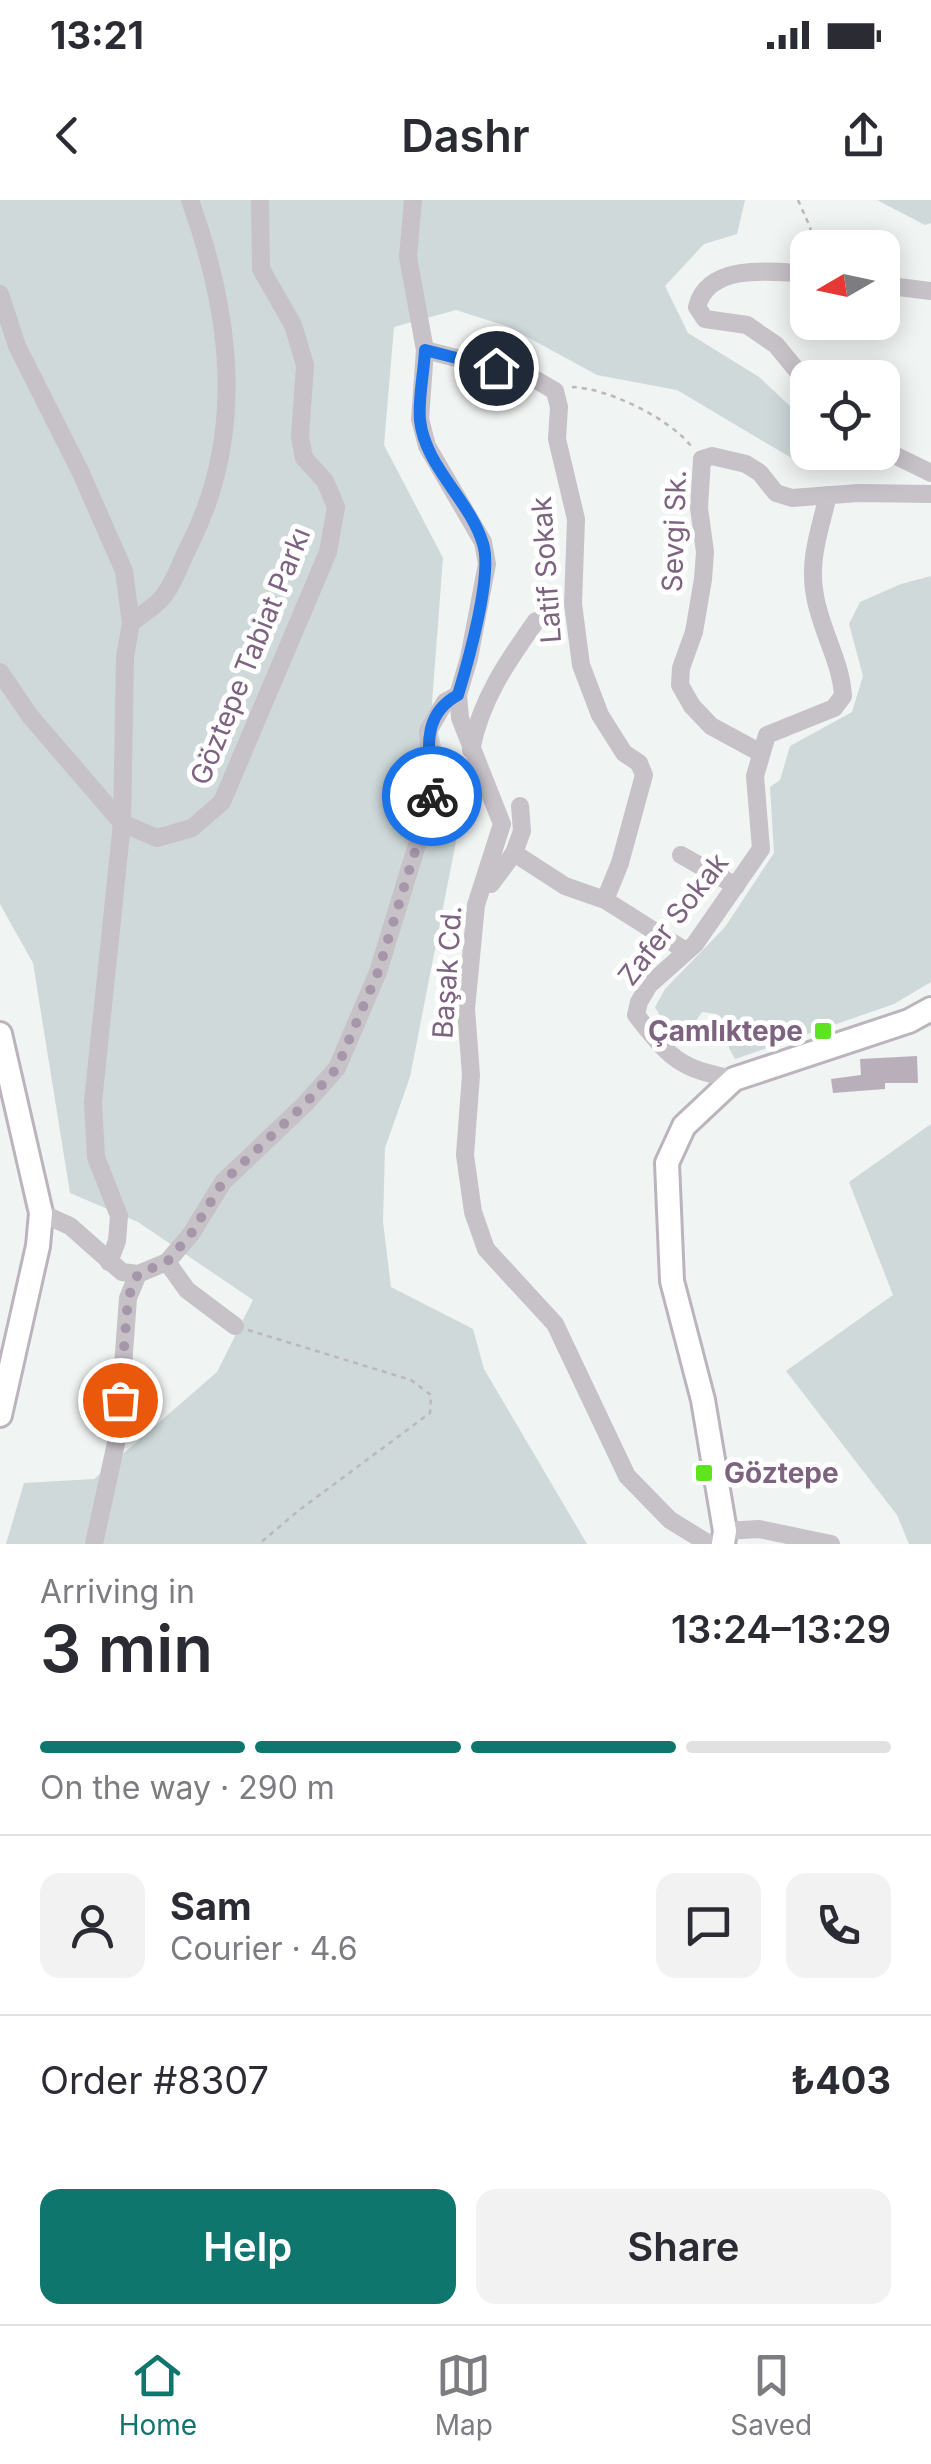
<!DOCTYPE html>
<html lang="en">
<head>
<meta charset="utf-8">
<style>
  body { margin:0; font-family:Inter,sans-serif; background:#f2f2f3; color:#2b2b33; height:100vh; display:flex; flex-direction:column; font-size:38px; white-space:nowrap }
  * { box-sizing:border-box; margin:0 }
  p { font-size:32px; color:#7c7c81 }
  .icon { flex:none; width:55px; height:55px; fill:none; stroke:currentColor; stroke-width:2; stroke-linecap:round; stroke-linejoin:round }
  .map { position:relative; height:1344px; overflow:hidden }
  .drawer { display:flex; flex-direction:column; background:#fff; flex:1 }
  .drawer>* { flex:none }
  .needle { width:65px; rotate:261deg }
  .buttons { position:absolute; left:790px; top:30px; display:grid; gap:20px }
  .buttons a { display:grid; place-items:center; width:110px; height:110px; border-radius:20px; background:#fff; box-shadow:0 5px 25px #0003; font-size:50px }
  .pin { position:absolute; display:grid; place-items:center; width:85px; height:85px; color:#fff; margin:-42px; border:5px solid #fff; border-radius:50%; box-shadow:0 2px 10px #0007 }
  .courier { position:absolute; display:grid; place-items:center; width:100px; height:100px; margin:-50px; border:8px solid #1a73e8; border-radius:50%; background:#fff; color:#222; box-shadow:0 2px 12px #0007 }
  .overview em { font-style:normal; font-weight:600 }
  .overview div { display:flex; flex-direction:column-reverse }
  .overview { display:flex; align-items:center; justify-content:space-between; height:170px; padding:0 40px }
  h1 { font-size:65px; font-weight:600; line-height:75px }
  .bar { display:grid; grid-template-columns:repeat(4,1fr); gap:15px 10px; align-content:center; height:120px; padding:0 40px }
  .bar i { height:12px; border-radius:8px; background:#e1e1e2 }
  .bar .current { background:#0f766e }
  .bar p { grid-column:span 4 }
  .line { display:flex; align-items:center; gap:25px; padding:0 40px; border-top:2px solid #e1e1e2 }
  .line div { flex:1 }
  .round { display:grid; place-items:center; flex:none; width:105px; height:105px; border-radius:20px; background:#f2f2f3 }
  .button { display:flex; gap:20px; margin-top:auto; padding:20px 40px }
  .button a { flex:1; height:115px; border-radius:20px; background:#0f766e; color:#fff; font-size:40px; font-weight:600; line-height:115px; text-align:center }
  .button a+a { background:#f2f2f3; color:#2b2b33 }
  .status { display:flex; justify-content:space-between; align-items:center; height:70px; padding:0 50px; background:#fff; direction:ltr }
  .status svg { height:28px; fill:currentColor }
  header { display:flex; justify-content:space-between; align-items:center; height:130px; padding:0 40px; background:#fff; font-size:45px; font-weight:600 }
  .menu { display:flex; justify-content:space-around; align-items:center; height:140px; border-top:2px solid #e1e1e2; background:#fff; font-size:28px; color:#7c7c81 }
  .menu a { display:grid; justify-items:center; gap:5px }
  .menu .current { color:#0f766e }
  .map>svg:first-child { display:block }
  .green { fill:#cfd9d9 }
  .building { fill:#b9afbb }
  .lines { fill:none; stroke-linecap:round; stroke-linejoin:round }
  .major-casing { stroke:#bbb4bc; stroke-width:28 }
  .path { stroke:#bcb7bc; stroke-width:2.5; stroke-dasharray:5 5; stroke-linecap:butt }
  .minor { stroke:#c7c1c8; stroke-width:18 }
  .major { stroke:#fff; stroke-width:22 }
  .done { stroke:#a696a9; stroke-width:10; stroke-dasharray:0 18 }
  .route { stroke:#1a73e8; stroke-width:12 }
  .poi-dot { fill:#5ee321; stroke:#fff; stroke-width:4 }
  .labels { text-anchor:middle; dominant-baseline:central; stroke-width:10; stroke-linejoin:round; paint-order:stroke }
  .street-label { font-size:28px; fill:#7e6381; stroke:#fff }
  .poi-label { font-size:28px; font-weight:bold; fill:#7e6381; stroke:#fff; text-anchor:end }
</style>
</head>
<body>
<div class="status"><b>13:21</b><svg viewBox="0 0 49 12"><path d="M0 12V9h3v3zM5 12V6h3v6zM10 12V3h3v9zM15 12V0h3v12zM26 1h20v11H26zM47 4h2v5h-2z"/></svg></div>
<header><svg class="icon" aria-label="back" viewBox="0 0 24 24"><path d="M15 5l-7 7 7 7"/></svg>Dashr<svg class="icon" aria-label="share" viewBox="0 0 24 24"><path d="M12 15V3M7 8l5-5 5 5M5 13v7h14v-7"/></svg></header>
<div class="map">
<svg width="931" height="1344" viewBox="0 0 931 1344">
  <rect width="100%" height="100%" fill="#f0f4f2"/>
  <g class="green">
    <path d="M0 0H745L737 34 704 44 665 86 688 133 759 177 807 222 808 252 839 253 851 263 805 266 677 190 597 175 509 127 456 110 394 127 384 245 443 358 432 502 458 631 410 877 385 948 383 1022 391 1087 473 1129 484 1169 587 1344H6L24 1283 94 1279 217 1172 253 1100 138 1022 70 993 33 763 0 704Z"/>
    <path d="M877 0H931V23L925 25Z"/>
    <path d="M931 376V782L894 804 735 859 729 848 724 820 716 814 702 812 684 838 673 839 655 807 665 789 725 727 774 653 770 587 780 580 790 546 852 512 863 476 849 424 860 402 901 384Z"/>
    <path d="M931 924V1344H909L897 1315 786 1171 893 1095 849 982Z"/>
  </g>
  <path class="building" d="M917 856 918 883H885V889L833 893 831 879 861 875 860 859Z"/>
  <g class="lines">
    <g class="major-casing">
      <g id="major">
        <path d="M0 834 41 1013 38 1046 0 1215"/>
        <path d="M723 1344 725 1331 703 1200 672 1081 667 963 684 926 734 879 909 821 931 809"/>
      </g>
    </g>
    <g class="path">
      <path d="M798 0 810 27 814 48"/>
      <path d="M572 187C607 188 669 218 691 246"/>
      <path d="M248 1130 411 1180 431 1195 430 1213 298 1311 259 1344"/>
    </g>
    <g class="minor">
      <path d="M413 0 408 57 425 150 420 219 427 246 483 342 487 364 469 458 458 495 460 518 502 624 476 705 466 809 471 875 465 955 473 1012 486 1049 555 1124 627 1276 670 1320 709 1344"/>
      <path d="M808 74C771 71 708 63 697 107L705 119 747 125 776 145 808 184"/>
      <path d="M882 85 931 91"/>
      <path d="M0 94 17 146 81 273 124 371 131 423 125 457 122 623 93 902 96 957 119 1016 117 1041 109 1062"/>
      <path d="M425 150 531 177 555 191 559 207 557 239 576 319 573 404 581 465 600 515 624 553 639 563 644 575 620 663 605 700"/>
      <path d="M882 249 931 273"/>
      <path d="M131 423C141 415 153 408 161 399 174 385 181 361 190 344 246 233 231 114 190 0"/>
      <path d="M0 472 30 516 122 623 157 638 192 628 222 602 328 352 336 307 325 281 304 258 300 237 305 165 293 125 261 69 260 0"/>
      <path d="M471 550C481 499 507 462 536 421"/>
      <path d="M759 552 711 526 692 506 680 485 681 468 694 432 703 379 705 352 699 308 702 259 712 256 746 264 760 273 776 293 792 298 858 293 931 294"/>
      <path d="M514 653 522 631 520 606"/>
      <path d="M681 655 736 686"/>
      <path d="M491 684 514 653 565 686 605 700 686 751"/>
      <path d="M734 879C679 869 670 858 636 815L639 802 649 785 695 744 761 649 755 576 767 535 834 508 843 496C841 461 821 431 815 396 808 360 820 330 828 295"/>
      <path d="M41 1013 70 1026 122 1072 138 1074 167 1062 191 1034 223 982 305 904 337 868 378 772 432 596 428 531 445 502 458 495"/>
      <path d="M167 1062 187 1090 235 1126"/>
      <path d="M725 1331 759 1329 831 1344"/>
      <path d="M94 1344 118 1234 128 1098 138 1074"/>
    </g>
    <use href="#major" class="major"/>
  </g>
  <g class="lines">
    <path class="done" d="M120 1200 128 1098 138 1074 167 1062 191 1034 223 982 305 904 337 868 378 772 432 596"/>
    <path class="route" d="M432 596C431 558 417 517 458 495 468 462 493 374 483 344 470 300 425 267 420 220 418 198 424 173 425 150L496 168"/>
  </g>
  <g class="poi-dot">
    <rect x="813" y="821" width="20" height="20" rx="5"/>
    <rect x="694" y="1263" width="20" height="20" rx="5"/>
  </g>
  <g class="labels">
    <g class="street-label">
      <text transform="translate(674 331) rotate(-88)">Sevgi Sk.</text>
      <text transform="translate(546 370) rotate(-94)">Latif Sokak</text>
      <text transform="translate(250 456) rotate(-68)">Göztepe Tabiat Parkı</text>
      <text transform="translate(673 719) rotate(-52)">Zafer Sokak</text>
      <text transform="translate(447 772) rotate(-86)">Başak Cd.</text>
    </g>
    <g class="poi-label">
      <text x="803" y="831">Çamlıktepe</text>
      <text x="724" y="1273" text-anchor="start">Göztepe</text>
    </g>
  </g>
</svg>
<div class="buttons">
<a><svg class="needle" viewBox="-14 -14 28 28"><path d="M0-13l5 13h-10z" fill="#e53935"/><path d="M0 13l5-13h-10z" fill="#7c7c81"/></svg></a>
<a><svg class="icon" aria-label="locate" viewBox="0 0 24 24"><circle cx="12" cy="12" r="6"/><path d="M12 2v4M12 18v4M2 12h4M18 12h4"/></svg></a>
</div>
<div class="pin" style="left:120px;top:1200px;background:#ea580c"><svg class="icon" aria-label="bag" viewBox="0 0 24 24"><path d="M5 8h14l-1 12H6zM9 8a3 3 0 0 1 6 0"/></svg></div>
<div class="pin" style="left:496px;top:168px;background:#1f2937"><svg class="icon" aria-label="home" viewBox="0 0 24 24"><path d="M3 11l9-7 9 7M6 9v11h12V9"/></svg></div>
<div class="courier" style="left:432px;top:596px"><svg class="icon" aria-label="bike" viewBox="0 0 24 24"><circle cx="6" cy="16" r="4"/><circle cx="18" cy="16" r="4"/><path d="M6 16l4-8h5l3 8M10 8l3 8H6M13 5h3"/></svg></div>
</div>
<section class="drawer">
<div class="overview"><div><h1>3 min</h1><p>Arriving in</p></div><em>13:24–13:29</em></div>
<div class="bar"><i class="current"></i><i class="current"></i><i class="current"></i><i></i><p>On the way · 290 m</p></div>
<div class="line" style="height:180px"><a class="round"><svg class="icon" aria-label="person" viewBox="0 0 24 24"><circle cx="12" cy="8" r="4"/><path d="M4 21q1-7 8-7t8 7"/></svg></a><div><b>Sam</b><p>Courier · 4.6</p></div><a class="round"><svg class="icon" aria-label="chat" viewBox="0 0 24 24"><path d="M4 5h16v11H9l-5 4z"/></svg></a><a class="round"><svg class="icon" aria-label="phone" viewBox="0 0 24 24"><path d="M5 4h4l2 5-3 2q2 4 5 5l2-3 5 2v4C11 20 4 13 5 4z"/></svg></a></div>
<div class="line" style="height:130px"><div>Order #8307</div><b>₺403</b></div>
<div class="button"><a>Help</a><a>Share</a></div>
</section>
<nav class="menu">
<a class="current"><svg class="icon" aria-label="home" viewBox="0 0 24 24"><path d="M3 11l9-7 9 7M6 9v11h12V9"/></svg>Home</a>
<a><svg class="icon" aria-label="map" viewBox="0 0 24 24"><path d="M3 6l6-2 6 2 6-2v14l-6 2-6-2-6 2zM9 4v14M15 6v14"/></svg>Map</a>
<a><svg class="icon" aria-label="saved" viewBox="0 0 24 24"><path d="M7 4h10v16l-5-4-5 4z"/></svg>Saved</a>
</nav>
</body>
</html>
